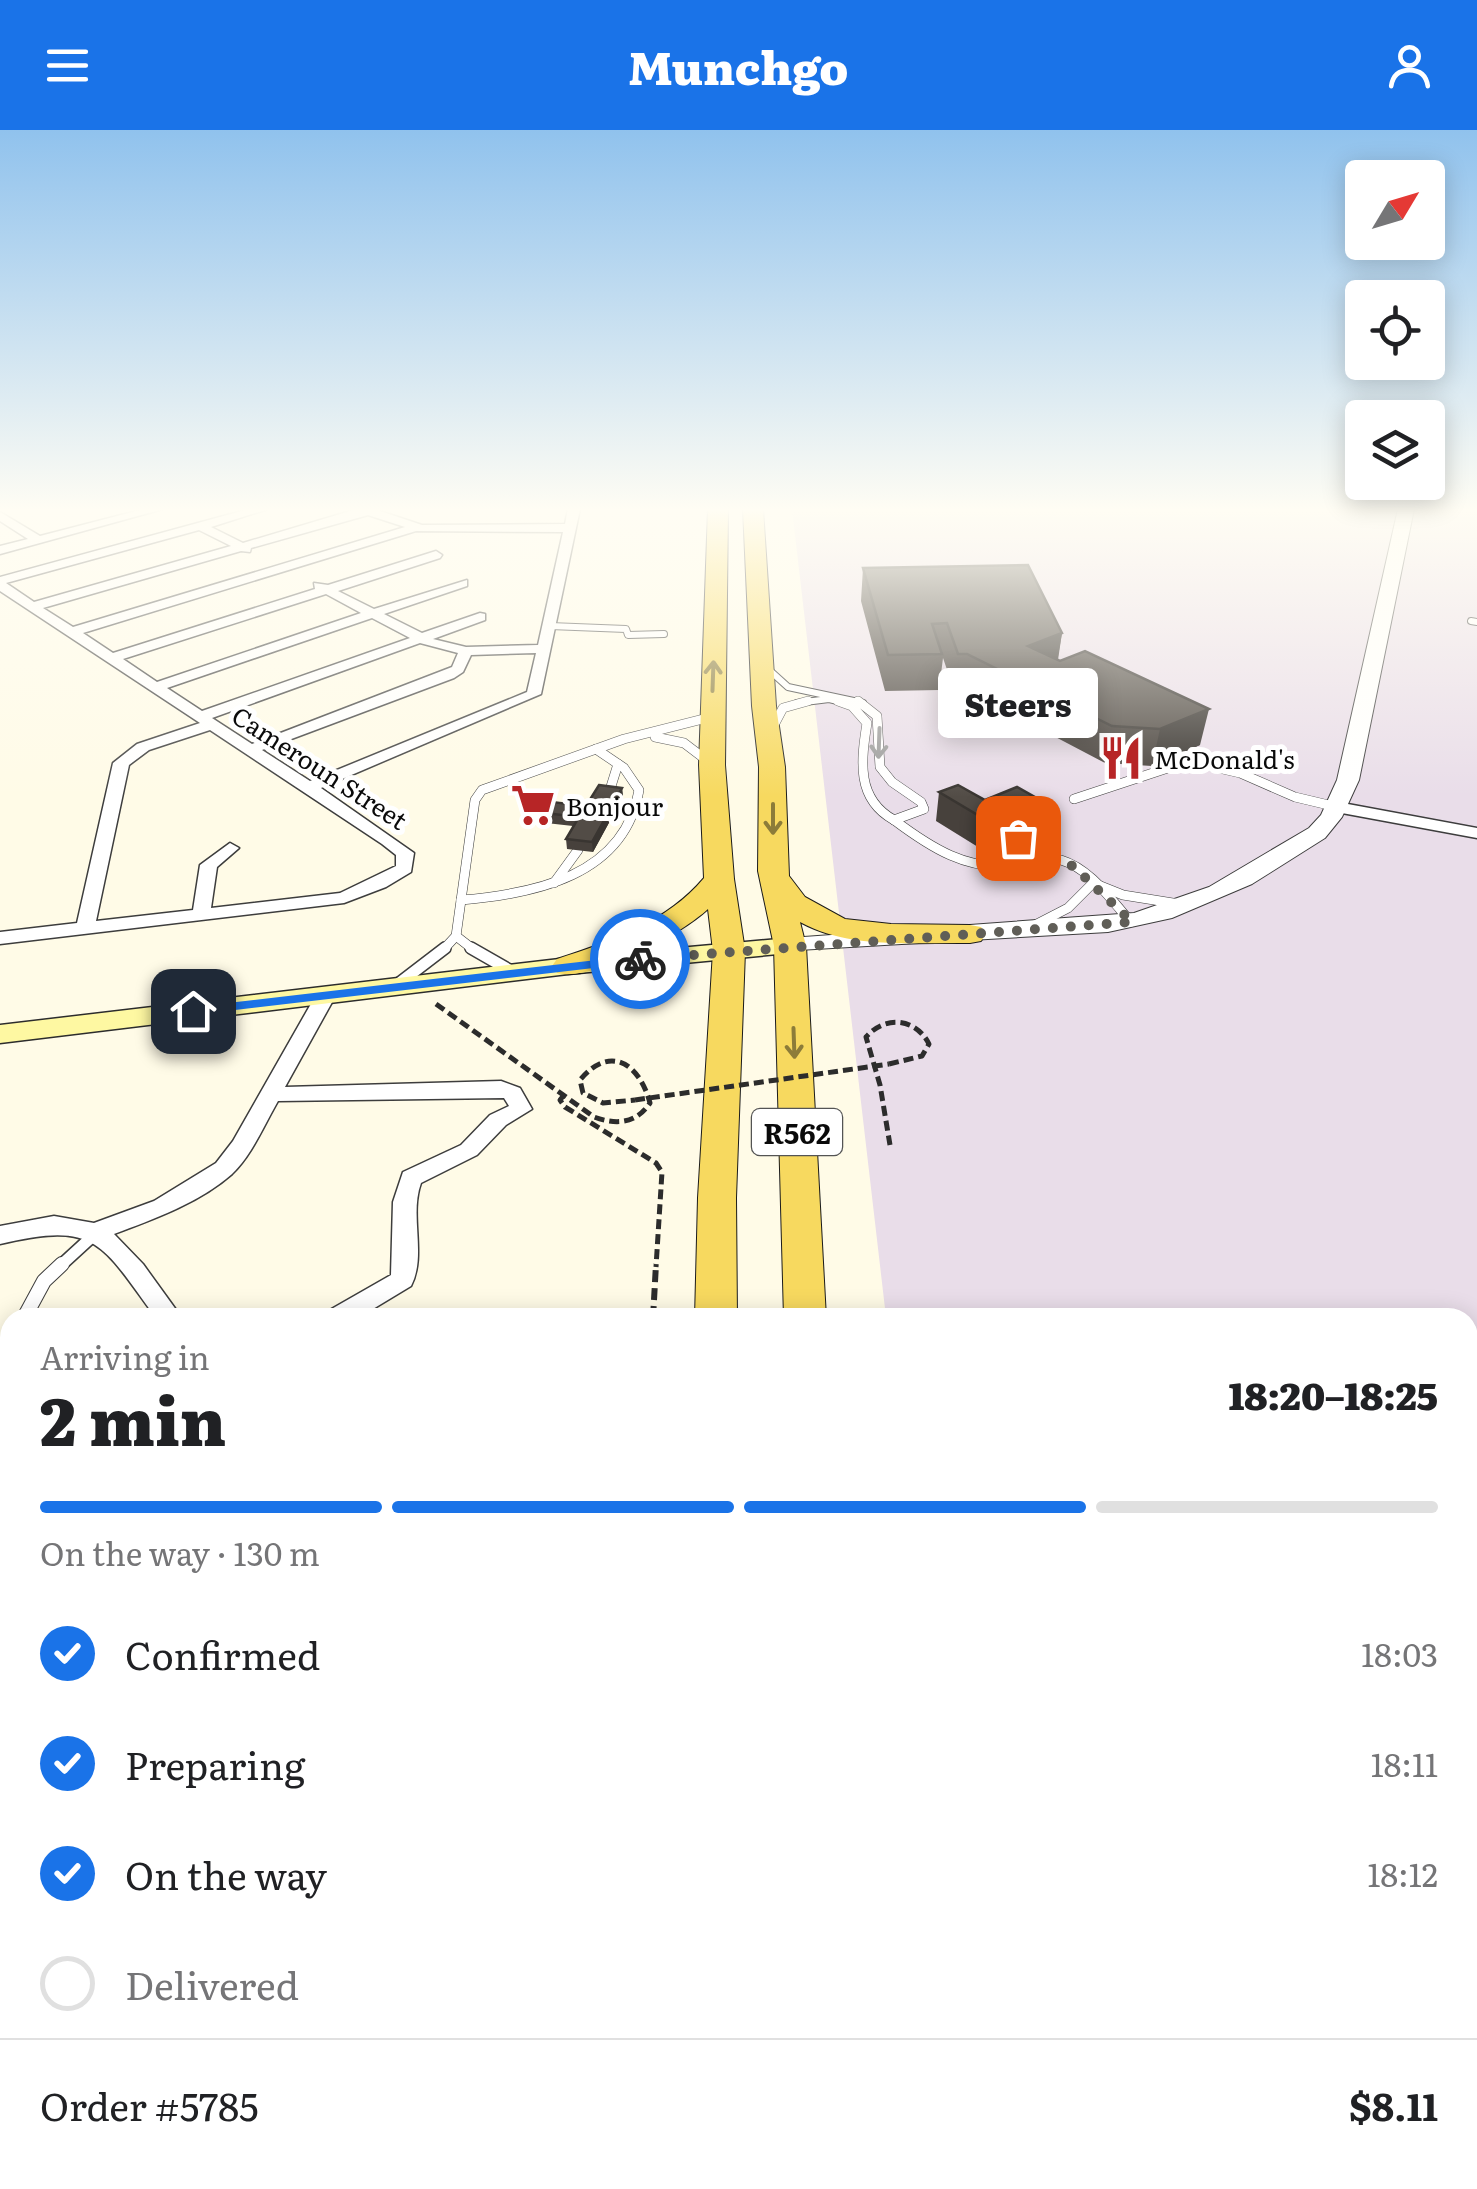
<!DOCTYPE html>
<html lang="en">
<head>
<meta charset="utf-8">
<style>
  body { margin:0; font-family:Literata,serif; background:#f2f2f2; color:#202124; height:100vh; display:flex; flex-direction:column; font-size:38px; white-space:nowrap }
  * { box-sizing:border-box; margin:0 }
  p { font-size:32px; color:#757577 }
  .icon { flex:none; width:55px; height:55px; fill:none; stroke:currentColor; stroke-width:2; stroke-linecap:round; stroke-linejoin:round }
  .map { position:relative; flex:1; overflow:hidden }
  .panel { position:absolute; left:0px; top:1178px; width:1478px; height:882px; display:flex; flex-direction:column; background:#fff; border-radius:30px 30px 0 0; box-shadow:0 5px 25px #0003 }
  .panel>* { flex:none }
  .needle { width:65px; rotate:52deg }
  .buttons { position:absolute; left:1345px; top:30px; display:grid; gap:20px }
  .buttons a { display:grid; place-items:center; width:100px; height:100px; border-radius:10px; background:#fff; box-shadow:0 5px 25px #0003; font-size:50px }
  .pin { position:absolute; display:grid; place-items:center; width:85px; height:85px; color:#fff; margin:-42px; border-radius:20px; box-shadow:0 5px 15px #0006 }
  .courier { position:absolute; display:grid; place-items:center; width:100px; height:100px; margin:-50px; border:8px solid #1a73e8; border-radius:50%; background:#fff; color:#222; box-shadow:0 2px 12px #0007 }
  .bubble { position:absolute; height:70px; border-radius:10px; background:#fff; box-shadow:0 5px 25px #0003; font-size:32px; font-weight:800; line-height:70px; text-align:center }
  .head em { font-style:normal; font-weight:800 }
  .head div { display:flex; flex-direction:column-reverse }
  .head { display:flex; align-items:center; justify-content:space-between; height:170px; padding:0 40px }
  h1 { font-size:65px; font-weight:800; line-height:75px }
  .bar { display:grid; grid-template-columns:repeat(4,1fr); gap:15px 10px; align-content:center; height:120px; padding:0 40px }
  .bar i { height:12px; border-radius:8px; background:#e0e0e0 }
  .bar .selected { background:#1a73e8 }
  .bar p { grid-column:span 4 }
  .line { display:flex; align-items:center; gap:25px; padding:0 40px; border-top:2px solid #e0e0e0 }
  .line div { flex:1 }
  ol { padding:0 40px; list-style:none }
  li { display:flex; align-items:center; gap:30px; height:110px }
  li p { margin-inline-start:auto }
  li .icon { padding:10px; border-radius:50%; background:#1a73e8; color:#fff; stroke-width:4 }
  li:last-child { color:#757577 }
  li i { width:55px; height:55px; border:5px solid #e0e0e0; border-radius:50% }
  header { display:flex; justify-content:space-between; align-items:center; height:130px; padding:0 40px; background:#1a73e8; color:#fff; font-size:45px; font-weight:800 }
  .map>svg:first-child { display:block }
  .industrial { fill:#e9dde9 }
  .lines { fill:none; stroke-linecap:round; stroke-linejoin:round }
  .service-far3-casing { stroke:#3d3d3d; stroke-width:8 }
  .service-far2-casing { stroke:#3d3d3d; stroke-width:10 }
  .service-far1-casing { stroke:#3d3d3d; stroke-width:14 }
  .service-casing { stroke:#3d3d3d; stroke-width:16 }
  .minor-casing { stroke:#3d3d3d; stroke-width:3 }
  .tertiary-casing { stroke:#3d3d3d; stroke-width:2 }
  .secondary-casing { stroke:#2c2c2c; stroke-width:3 }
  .primary-casing { stroke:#1b1b1b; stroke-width:2 }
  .path-far2 { stroke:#2c2c2c; stroke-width:5; stroke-dasharray:10 5; stroke-linecap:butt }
  .path-far1 { stroke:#2c2c2c; stroke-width:6; stroke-dasharray:12 6; stroke-linecap:butt }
  .path { stroke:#2c2c2c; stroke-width:8; stroke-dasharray:16 8; stroke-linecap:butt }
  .service-far3 { stroke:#fff; stroke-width:6 }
  .service-far2 { stroke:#fff; stroke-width:9 }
  .service-far1 { stroke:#fff; stroke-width:11 }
  .service { stroke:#fff; stroke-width:14 }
  .minor { fill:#fff; fill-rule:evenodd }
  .tertiary { fill:#fff; fill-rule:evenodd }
  .secondary { fill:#fef8a2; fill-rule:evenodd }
  .primary { fill:#f7d95f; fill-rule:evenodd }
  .path-bridge { stroke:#2c2c2c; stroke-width:5; stroke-dasharray:10 5; stroke-linecap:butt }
  .wall { fill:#47413c }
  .shaded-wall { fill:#393531 }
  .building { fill:#524c46; stroke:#393531; stroke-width:2.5 }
  .oneway { stroke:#8c7c39 }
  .oneway2 { stroke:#9d9d9d }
  .route { fill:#1a73e8 }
  .done { stroke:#605e57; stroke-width:10; stroke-dasharray:0 18 }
  .labels { text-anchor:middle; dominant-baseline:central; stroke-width:10; stroke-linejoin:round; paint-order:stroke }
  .far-poi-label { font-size:25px; fill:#0a0a0a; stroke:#fff; text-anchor:start }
  .far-street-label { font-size:25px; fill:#0a0a0a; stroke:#fff }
  .shield { fill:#fff; stroke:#545454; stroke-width:2.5 }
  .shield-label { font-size:28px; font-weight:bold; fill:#0a0a0a }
</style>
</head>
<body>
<header><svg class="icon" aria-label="menu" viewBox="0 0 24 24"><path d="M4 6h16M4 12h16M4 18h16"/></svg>Munchgo<svg class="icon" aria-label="person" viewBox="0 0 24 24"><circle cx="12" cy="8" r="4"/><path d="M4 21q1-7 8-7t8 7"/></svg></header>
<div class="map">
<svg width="1477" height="2059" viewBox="0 0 1477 2059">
  <rect width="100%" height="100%" fill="#fffbe7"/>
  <path class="industrial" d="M792 379H1477V2059H986L985 2050H1468V1188L886 1187Z"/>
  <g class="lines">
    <g class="service-far3-casing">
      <g id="service-far3">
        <path d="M1471 491 1477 492"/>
        <path d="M550 496 626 499 628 505 664 504"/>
        <path d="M767 538 788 557 863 573"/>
        <path d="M797 573 829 569 846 573"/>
      </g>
    </g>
    <g class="service-far2-casing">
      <g id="service-far2">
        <path d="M838 571 852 576 867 593C861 631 856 669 894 690L924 679 921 672 892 652 880 637 877 586 858 571"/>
        <path d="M774 595 783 578 808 571"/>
        <path d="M655 607 684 613 709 632"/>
        <path d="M608 666 618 634"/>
        <path d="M1074 669 1174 636 1201 634 1240 643 1295 667 1337 677"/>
        <path d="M894 690C930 717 968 742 1015 735 1031 732 1045 725 1061 730 1091 739 1111 770 1131 792"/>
        <path d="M1018 709 1045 728"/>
        <path d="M554 753 578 720"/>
        <path d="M461 770C534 764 625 746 639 660L624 638 596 619"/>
        <path d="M1035 795 1068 778 1093 753 1123 765 1179 774"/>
        <path d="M456 806 474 820"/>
        <path d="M443 820 456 806 475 670 482 660 624 609 711 587"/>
      </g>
    </g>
    <g class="service-far1-casing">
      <g id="service-far1">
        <path d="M471 818 511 841"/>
        <path d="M398 854 445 818"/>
        <path d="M59 1137 95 1104"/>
      </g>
    </g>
    <g class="service-casing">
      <path id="service" d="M24 1188 44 1151 62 1134"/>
    </g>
    <g class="minor-casing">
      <g id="minor">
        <path d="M144 379H163L0 424V416L28 409 0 391V382L40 406Z"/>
        <path d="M249 379H268L211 397 243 413 357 379H374L422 395 565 394 568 379H580L541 564 321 658 414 723 411 742 386 757 344 773 0 814V802L77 793 113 633 137 614 200 593 0 461V447ZM368 385 405 397 73 497 43 478 241 421 250 422 251 418ZM199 400 231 416 34 472 6 453ZM416 401 563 402 538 515 466 517 433 509 485 490V484L480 483 422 503 384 484 467 456V450L374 479 338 461 440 428 442 425 436 421 328 455 314 453 315 459 113 523 83 503ZM326 464 361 483 157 552 123 529ZM372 488 410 508 202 581 167 558ZM420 513 458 523 452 537 252 614 212 588ZM536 523 527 562 310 651 262 620 454 548 463 542 471 525ZM210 600 382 714 396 725V736L340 763 211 778 217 737 239 718 230 713 200 735 193 780 96 791 129 635 149 620Z"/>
        <path d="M1337 672 1477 698V708L1331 681V673Z"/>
        <path d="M326 859 336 865 285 957 501 951 520 958 532 979 506 995 477 1025 421 1053C409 1086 427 1125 411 1156L358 1188H325L328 1181 391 1145 393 1072 403 1042 461 1015 490 985 509 976 504 968 278 971C264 995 252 1025 232 1044 199 1073 154 1089 114 1104L143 1134 182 1188H156C101 1113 97 1091 0 1114V1096L54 1086 94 1093 154 1071 216 1033 233 1011 316 865Z"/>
        <path d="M10 1360V1386L0 1389V1363Z"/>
        <path d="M10 1621V1656L0 1660V1625Z"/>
        <path d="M10 1954V1996L0 2000V1958Z"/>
        <path d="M258 2050H298L296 2059H256Z"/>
      </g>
    </g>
    <g class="tertiary-casing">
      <path id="tertiary" d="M1398 379H1414L1359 650 1342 687 1325 708 1252 754 1172 788 1108 802 781 821 777 816 790 808 1134 783 1209 757 1309 698 1321 685 1337 650Z"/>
    </g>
    <g class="secondary-casing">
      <path id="secondary" d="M790 808 800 810 804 816 800 822 568 844 0 913V895L568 828Z"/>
    </g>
    <g class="primary-casing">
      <g id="primary">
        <path d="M708 379H728L725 635 734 749 745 821 736 1068 737 1188H695L698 1068 713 821 708 779C680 805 594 852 557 843L552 836 557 829C612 811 666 793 704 748L699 635Z"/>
        <path d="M743 379H763L776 576 785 637 789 746 805 767 845 789 891 794 970 795 981 797 986 804 981 811 970 813C914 812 851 820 800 792L806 816 826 1188H784L774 816 758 741 759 637 752 576Z"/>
        <rect x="692" y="2050" width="66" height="9"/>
        <path d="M836 2050H902L903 2059H837Z"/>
      </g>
    </g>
    <g class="path-far2">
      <path d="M436 874 594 987C616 995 636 994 650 973 640 935 611 913 580 950L583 963 603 973 635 970"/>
      <path d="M889 934 922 926 929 914C916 888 885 885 866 907L880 955 890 1015"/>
      <path d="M564 965 560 970 565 977 656 1033 662 1042 656 1137"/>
    </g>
    <path class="path-far1" d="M653 1188 656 1134"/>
    <path class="path" d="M581 2059 582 2050"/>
    <use href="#service-far3" class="service-far3"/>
    <use href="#service-far2" class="service-far2"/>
    <use href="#service-far1" class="service-far1"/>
    <use href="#service" class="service"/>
    <use href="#minor" class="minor"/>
    <use href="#tertiary" class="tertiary"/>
    <use href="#secondary" class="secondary"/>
    <use href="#primary" class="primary"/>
    <path class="path-bridge" d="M635 970 889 934"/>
  </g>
  <g class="wall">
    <path d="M863 438 1062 503 1058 530 1200 615 1152 636 1105 633 964 559 954 560 943 528 939 560 885 561 861 471Z"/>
    <path d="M622 658 623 667 593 722 567 719 566 709 573 696 537 692 536 682 586 676Z"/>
    <path d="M939 662 1037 700 1021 707 1019 721 999 730 936 691Z"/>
  </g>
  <g class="shaded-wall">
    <path d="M1062 503 1056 538 1028 516Z"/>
    <path d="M1209 579 1200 615 1152 636 1160 599Z"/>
    <path d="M622 658 623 667 593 722 592 712Z"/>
    <path d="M1042 671 1037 700 1021 707 1019 721 999 730 1003 700 1010 684Z"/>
  </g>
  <g class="building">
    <path d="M1028 435 1062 503 1028 516 1060 531 1085 521 1209 579 1160 599 1112 596 967 524H958L947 493 932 494 942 524 888 525 863 438Z"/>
    <path d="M599 655 622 658 592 712 566 709 579 687 536 682 543 671 586 676Z"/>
    <path d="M958 655 985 670 1017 657 1042 671 1010 684 1023 692 1003 700 939 662Z"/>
  </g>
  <defs><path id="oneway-shaft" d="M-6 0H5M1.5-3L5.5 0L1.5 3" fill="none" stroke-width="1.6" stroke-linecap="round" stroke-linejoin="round" transform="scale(2.5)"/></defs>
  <g class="oneway">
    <use href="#oneway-shaft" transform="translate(713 546) rotate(-88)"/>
    <use href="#oneway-shaft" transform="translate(773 689) rotate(90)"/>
    <use href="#oneway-shaft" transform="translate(794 913) rotate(88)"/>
  </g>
  <use class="oneway2" href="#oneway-shaft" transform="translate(879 613) rotate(92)"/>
  <linearGradient id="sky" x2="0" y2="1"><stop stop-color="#90c2ed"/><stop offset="0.57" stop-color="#fffdf4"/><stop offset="1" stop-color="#fffdf4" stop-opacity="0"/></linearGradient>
  <rect width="1477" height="667" fill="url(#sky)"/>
  <path class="route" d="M640 825 647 829 645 832 193 885 186 881 193 877Z"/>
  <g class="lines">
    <path class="done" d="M640 829 1132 792 1073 736 1046 728 1018 708"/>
  </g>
  <defs>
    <g id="restaurant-bare" transform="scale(3.45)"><path d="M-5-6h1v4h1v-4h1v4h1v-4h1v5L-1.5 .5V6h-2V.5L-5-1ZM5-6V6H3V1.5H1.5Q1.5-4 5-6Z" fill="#b72526" stroke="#fff" stroke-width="2.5" paint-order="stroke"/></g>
    <g id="supermarket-bare" transform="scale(3.45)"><path d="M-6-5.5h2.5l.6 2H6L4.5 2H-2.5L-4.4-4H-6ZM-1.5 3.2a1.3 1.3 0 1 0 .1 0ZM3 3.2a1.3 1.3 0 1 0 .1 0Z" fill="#b72526" stroke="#fff" stroke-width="2.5" paint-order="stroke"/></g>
  </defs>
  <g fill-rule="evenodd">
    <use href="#restaurant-bare" x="1121" y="628"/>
    <use href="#supermarket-bare" x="533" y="675"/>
  </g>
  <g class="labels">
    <g class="far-poi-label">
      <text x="1154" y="628">McDonald's</text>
      <text x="566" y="675">Bonjour</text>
    </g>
    <g class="far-street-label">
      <text transform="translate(320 637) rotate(33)">Cameroun Street</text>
    </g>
    <rect class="shield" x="752" y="979" width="90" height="46" rx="8"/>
    <g class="shield-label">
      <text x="797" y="1002">R562</text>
    </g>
  </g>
</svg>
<div class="buttons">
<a><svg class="needle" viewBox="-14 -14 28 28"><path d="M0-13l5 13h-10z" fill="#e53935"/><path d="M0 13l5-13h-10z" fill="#757577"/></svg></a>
<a><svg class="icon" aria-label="locate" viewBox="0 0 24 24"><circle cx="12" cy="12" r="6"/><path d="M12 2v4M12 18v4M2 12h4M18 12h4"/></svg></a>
<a><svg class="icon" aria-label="layers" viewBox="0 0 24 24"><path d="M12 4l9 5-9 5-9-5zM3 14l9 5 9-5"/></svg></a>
</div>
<div class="pin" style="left:1018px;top:708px;background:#ea580c"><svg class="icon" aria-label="bag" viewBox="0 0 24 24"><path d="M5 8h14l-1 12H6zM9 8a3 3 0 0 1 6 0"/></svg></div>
<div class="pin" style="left:193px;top:881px;background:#1f2937"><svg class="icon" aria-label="home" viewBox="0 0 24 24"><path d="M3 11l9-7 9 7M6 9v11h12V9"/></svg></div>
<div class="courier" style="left:640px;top:829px"><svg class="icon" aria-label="bike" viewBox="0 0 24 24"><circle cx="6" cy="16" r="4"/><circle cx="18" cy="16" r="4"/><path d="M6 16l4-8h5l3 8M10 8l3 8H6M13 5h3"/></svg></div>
<div class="bubble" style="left:938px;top:538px;width:160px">Steers</div>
<section class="panel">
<div class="head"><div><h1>2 min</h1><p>Arriving in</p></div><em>18:20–18:25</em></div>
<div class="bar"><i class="selected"></i><i class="selected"></i><i class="selected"></i><i></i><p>On the way · 130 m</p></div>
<ol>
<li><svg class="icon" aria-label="check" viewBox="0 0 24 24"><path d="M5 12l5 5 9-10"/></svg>Confirmed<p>18:03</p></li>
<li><svg class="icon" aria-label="check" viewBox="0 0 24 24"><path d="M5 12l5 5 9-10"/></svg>Preparing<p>18:11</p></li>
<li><svg class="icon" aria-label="check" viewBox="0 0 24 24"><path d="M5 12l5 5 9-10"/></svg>On the way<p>18:12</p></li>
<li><i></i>Delivered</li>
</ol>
<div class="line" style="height:130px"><div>Order #5785</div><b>$8.11</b></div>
</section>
</div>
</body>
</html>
